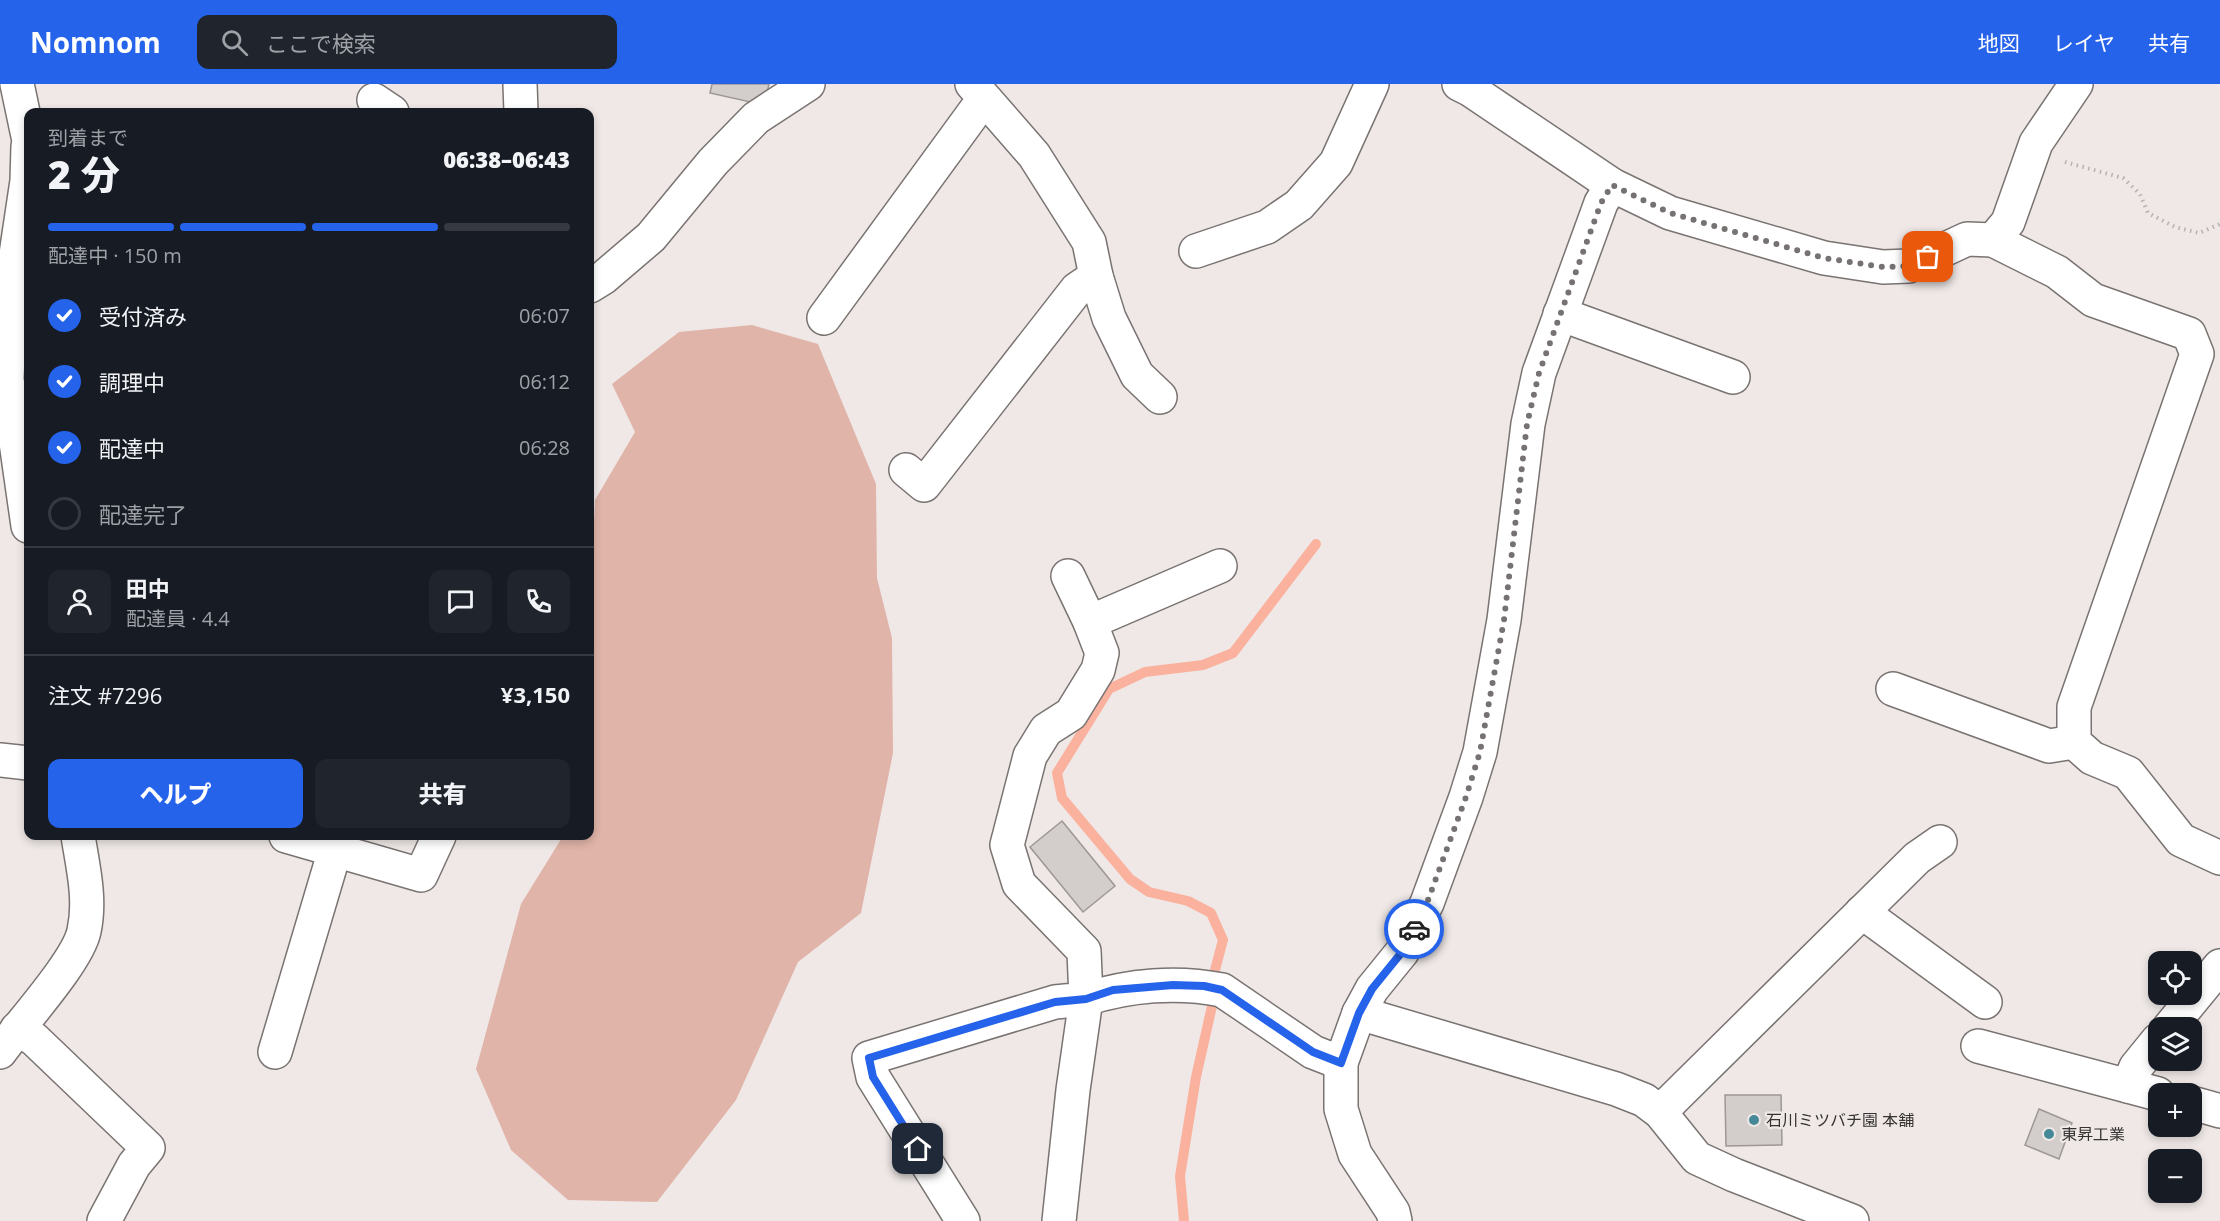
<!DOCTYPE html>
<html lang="ja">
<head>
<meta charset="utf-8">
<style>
  body { margin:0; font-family:"Open Sans","Noto Sans JP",sans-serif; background:#20242c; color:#f1f3f6; height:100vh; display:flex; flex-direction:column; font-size:22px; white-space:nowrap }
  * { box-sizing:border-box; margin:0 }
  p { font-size:20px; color:#9ea1a6 }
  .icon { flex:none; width:33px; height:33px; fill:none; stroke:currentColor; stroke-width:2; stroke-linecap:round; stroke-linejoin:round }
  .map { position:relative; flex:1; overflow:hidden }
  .details { position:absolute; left:24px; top:24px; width:570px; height:732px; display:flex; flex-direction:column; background:#171b24; border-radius:12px; box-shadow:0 3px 9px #0003 }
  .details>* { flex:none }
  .controls { position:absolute; left:2148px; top:867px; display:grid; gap:12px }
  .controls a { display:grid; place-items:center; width:54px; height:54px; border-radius:12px; background:#171b24; box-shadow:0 3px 9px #0003; font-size:30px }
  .pin { position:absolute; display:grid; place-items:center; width:51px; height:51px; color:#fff; margin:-26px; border-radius:12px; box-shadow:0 3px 9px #0006 }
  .courier { position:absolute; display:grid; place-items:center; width:60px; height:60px; margin:-30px; border:4px solid #2563eb; border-radius:50%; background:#fff; color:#222; box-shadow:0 2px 8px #0007 }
  .overview em { font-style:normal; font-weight:800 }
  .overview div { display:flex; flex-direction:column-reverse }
  .overview { display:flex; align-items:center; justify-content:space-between; height:102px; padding:0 24px }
  h1 { font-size:39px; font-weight:800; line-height:45px }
  .bar { display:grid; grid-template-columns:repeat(4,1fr); gap:9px 6px; align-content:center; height:72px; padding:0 24px }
  .bar i { height:8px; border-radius:4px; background:#363941 }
  .bar .active { background:#2563eb }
  .bar p { grid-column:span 4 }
  .line { display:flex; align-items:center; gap:15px; padding:0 24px; border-top:2px solid #363941 }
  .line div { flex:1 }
  .round { display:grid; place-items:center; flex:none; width:63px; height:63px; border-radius:12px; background:#20242c }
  ol { padding:0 24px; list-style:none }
  li { display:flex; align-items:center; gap:18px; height:66px }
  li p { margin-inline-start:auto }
  li .icon { padding:6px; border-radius:50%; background:#2563eb; color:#fff; stroke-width:4 }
  li:last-child { color:#9ea1a6 }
  li i { width:33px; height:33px; border:3px solid #363941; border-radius:50% }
  .button { display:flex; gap:12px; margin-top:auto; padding:12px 24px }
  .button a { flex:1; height:69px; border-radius:12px; background:#2563eb; color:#fff; font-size:24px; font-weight:800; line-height:69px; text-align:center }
  .button a+a { background:#20242c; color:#f1f3f6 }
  header { display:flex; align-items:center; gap:36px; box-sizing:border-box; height:84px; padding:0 30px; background:#2563eb; color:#fff }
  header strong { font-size:28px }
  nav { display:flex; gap:33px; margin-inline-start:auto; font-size:21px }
  .search { width:420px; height:54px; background:#20242c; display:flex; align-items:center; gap:15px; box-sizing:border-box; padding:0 21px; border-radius:12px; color:#9ea1a6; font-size:22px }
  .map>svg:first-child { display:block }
  .green { fill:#e0b4a8 }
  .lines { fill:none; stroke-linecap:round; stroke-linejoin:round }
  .stream { stroke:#fab29f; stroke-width:10 }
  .building { fill:#d3cdcb; stroke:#9d9796; stroke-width:1.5 }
  .street-casing { stroke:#797371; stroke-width:36 }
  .path { stroke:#b7b1b0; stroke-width:4; stroke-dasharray:1.5 4.5; stroke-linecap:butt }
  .street { stroke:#fff; stroke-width:33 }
  .done { stroke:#767271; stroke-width:6; stroke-dasharray:0 10.8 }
  .route { stroke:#2563eb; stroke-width:8 }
  .poi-dot { fill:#458898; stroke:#efe8e7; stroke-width:2 }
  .labels { text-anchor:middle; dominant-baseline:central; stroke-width:4.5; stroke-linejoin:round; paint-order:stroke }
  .poi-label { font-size:16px; fill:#353332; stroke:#efe8e7; text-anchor:start }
</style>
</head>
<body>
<header>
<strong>Nomnom</strong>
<div class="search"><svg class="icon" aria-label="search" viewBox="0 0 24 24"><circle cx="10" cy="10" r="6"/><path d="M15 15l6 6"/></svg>ここで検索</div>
<nav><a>地図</a><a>レイヤ</a><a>共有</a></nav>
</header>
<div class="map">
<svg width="2220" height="1137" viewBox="0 0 2220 1137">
  <rect width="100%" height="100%" fill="#efe8e7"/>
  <path class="green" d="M752 241 818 260 876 400 877 494 892 554 893 669 861 829 798 878 736 1016 657 1118 568 1116 511 1066 476 985 521 820 563 752H590V527L595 416 635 348 612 300 679 248Z"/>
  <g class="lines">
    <g class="stream">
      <path d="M1215 886 1223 856 1211 829 1188 817 1149 808 1130 795 1062 714 1057 689 1109 605 1145 588 1203 581 1233 569 1316 460"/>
      <path d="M1184 1137 1180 1092 1196 993 1212 922"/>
    </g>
  </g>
  <g class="building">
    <path d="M712 0H769L764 21 710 9Z"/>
    <path d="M1062 737 1115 802 1083 828 1030 763Z"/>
    <path d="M1725 1011H1781L1782 1061 1726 1062Z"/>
    <path d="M2039 1025 2072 1039 2059 1075 2025 1061Z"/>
  </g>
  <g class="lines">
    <g class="street-casing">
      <g id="street">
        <path d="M17 0 28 52"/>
        <path d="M520 0 521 28"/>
        <path d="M972 0 1034 71 1089 158 1096 192 1109 234 1137 291 1160 313"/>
        <path d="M1459 0 1471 6 1612 101 1670 129 1824 174 1883 183 1909 182 1967 155 1993 156 2008 138 2036 59 2076 0"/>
        <path d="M374 16 392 28"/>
        <path d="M28 62 27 97 11 204 7 295 28 442"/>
        <path d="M1993 156 2057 188 2093 216 2189 250 2197 270 2074 623V658L2092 674 2128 689 2181 756 2220 774"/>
        <path d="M1196 167 1267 143 1299 121 1336 79 1372 0"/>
        <path d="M590 202 603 194 651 153 713 78 756 34 808 0"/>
        <path d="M1560 230 1733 293"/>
        <path d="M824 234 975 27 987 19"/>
        <path d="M906 386 924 401 1077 205 1096 192"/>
        <path d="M1068 492 1090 538 1220 482"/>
        <path d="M1893 605 2049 662 2074 658"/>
        <path d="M0 676 28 679"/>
        <path d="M286 752 421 791 439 752"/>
        <path d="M1862 828 1985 918"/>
        <path d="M1359 929 1616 1005 1644 1016 1660 1028 1697 1074 1734 1091 1852 1137"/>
        <path d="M2169 944 2220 882"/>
        <path d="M17 945 34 955 148 1064 134 1081 104 1137"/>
        <path d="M1978 962 2158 1010"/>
        <path d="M0 968C20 940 78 877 84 847 91 816 83 783 78 752"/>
        <path d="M275 968 335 766"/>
        <path d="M2128 1002 2136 983 2158 956"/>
        <path d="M2192 1019 2220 1027"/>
        <path d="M1660 1028 1917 774 1940 758"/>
        <path d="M963 1137 873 993 869 974 1055 918 1086 915 1084 867 1019 800 1007 761 1030 672 1046 646 1071 630 1098 586 1102 569 1090 538"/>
        <path d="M1059 1137 1073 1006 1086 915C1129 901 1177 897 1222 906L1313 968 1341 979"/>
        <path d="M1395 1137 1393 1128 1355 1070 1341 1025V979L1359 929 1372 905 1402 868 1427 819 1466 713 1480 668 1504 536 1528 340 1539 289 1601 119 1612 101"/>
      </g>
    </g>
    <path class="path" d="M2065 78 2123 94 2140 110 2148 129 2175 143 2199 149 2220 140"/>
    <use href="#street" class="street"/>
  </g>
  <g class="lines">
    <path class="done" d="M1414 845 1427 819 1466 713 1480 668 1504 536 1527 340 1539 289 1601 119 1612 101 1670 129 1824 174 1883 183 1909 182 1928 173"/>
    <path class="route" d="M918 1065 873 993 869 974 1055 918 1086 915 1113 906 1173 901 1204 902 1222 906 1313 968 1341 979 1359 929 1372 905 1402 868 1414 845"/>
  </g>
  <g class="poi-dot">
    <circle cx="1754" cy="1036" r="6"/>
    <circle cx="2049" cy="1050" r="6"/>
  </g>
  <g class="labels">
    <g class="poi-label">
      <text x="1766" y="1036">石川ミツバチ園 本舗</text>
      <text x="2061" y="1050">東昇工業</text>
    </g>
  </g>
</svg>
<div class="controls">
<a><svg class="icon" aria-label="locate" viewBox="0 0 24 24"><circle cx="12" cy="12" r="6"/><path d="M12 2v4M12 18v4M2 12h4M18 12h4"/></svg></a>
<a><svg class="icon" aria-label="layers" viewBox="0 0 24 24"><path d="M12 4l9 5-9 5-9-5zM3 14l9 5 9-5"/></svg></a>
<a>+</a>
<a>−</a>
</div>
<div class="pin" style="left:1928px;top:173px;background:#ea580c"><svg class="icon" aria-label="bag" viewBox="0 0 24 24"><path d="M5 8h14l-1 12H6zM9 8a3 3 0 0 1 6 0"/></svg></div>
<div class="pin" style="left:918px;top:1065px;background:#1f2937"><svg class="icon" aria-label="home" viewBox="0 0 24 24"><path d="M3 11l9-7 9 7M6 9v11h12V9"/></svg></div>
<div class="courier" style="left:1414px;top:845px"><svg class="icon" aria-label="car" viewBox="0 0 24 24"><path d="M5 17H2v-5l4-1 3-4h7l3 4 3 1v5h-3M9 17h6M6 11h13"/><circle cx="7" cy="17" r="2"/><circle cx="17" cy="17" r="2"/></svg></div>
<section class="details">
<div class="overview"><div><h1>2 分</h1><p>到着まで</p></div><em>06:38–06:43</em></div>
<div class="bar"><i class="active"></i><i class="active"></i><i class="active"></i><i></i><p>配達中 · 150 m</p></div>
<ol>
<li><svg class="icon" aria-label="check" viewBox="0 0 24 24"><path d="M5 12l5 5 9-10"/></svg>受付済み<p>06:07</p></li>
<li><svg class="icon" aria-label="check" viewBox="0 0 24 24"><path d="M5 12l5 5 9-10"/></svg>調理中<p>06:12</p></li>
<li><svg class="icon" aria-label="check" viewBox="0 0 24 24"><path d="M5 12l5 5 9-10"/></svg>配達中<p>06:28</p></li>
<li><i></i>配達完了</li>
</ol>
<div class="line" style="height:108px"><a class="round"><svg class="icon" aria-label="person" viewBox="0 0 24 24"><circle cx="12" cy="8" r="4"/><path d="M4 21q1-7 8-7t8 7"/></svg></a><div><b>田中</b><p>配達員 · 4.4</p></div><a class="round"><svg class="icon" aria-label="chat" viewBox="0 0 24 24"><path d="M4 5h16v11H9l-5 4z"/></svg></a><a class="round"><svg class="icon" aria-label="phone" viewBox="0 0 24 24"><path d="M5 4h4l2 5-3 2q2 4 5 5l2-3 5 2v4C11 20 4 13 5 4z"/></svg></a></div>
<div class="line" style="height:78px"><div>注文 #7296</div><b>¥3,150</b></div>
<div class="button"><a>ヘルプ</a><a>共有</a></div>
</section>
</div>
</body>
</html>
